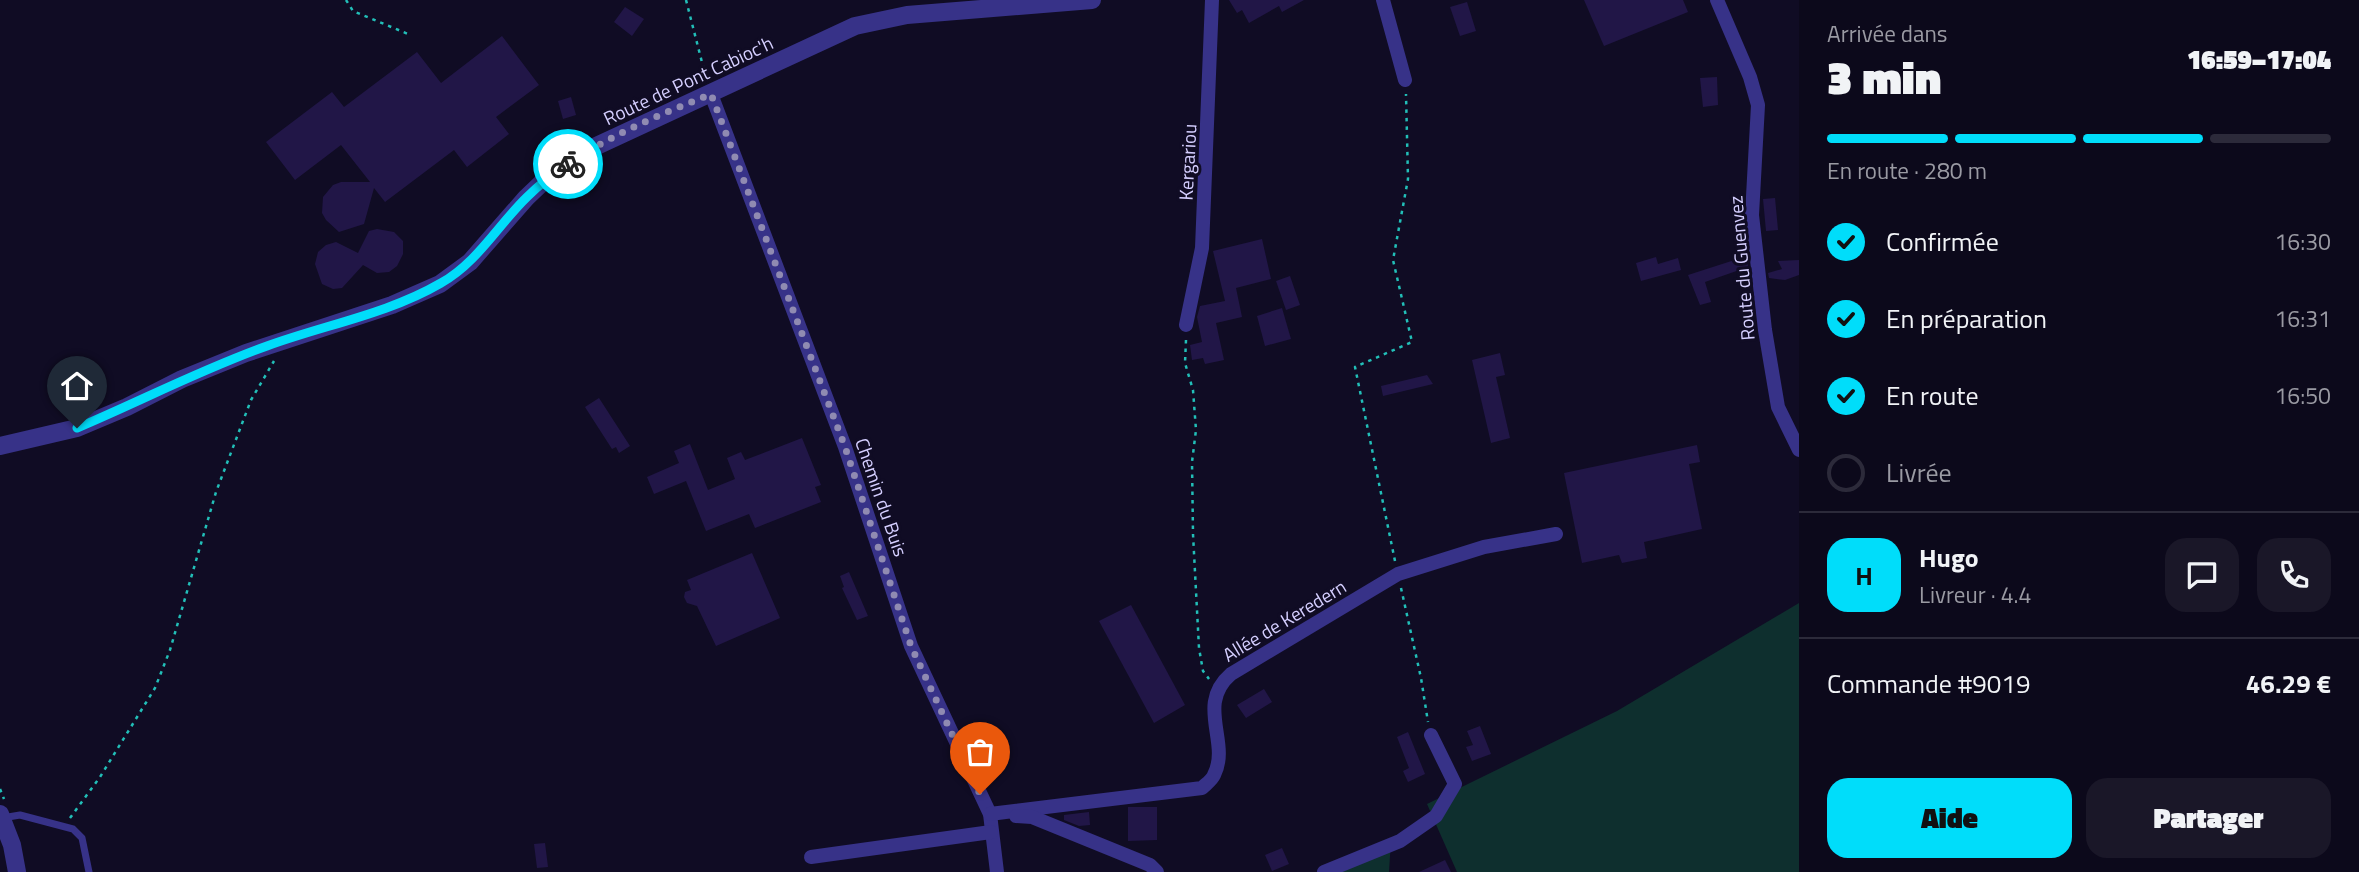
<!DOCTYPE html>
<html lang="fr">
<head>
<meta charset="utf-8">
<style>
  body { margin:0; font-family:"Titillium Web",sans-serif; background:#1a1728; color:#f1f3f6; height:100vh; display:flex; flex-direction:column; font-size:26px; white-space:nowrap }
  * { box-sizing:border-box; margin:0 }
  p { font-size:23px; color:#9a9aa3 }
  .icon { flex:none; width:38px; height:38px; fill:none; stroke:currentColor; stroke-width:2; stroke-linecap:round; stroke-linejoin:round }
  .map { position:relative; flex:1; overflow:hidden }
  .panel { display:flex; flex-direction:column; background:#0c091b; width:560px }
  .panel>* { flex:none }
  .pin { position:absolute; display:grid; place-items:center; width:60px; height:60px; color:#fff; margin:-72px -30px; border-radius:50% 50% 50% 0; rotate:-45deg; box-shadow:0 0 7px #0007 }
  .pin .icon { rotate:45deg }
  .courier { position:absolute; display:grid; place-items:center; width:70px; height:70px; margin:-35px; border:5px solid #00ddfa; border-radius:50%; background:#fff; color:#222; box-shadow:0 2px 9px #0007 }
  .head em { font-style:normal; font-weight:800 }
  .head div { display:flex; flex-direction:column-reverse }
  .head { display:flex; align-items:center; justify-content:space-between; height:119px; padding:0 28px }
  h1 { font-size:46px; font-weight:800; line-height:52px }
  .bar { display:grid; grid-template-columns:repeat(4,1fr); gap:10px 7px; align-content:center; height:84px; padding:0 28px }
  .bar i { height:9px; border-radius:5px; background:#2c2a3a }
  .bar .on { background:#00ddfa }
  .bar p { grid-column:span 4 }
  .line { display:flex; align-items:center; gap:18px; padding:0 28px; border-top:2px solid #2c2a3a }
  .line div { flex:1 }
  .round { display:grid; place-items:center; flex:none; width:74px; height:74px; border-radius:21px; background:#1a1728 }
  ol { padding:0 28px; list-style:none }
  li { display:flex; align-items:center; gap:21px; height:77px }
  li p { margin-inline-start:auto }
  li .icon { padding:7px; border-radius:50%; background:#00ddfa; color:#111; stroke-width:4 }
  li:last-child { color:#9a9aa3 }
  li i { width:38px; height:38px; border:4px solid #2c2a3a; border-radius:50% }
  .button { display:flex; gap:14px; margin-top:auto; padding:14px 28px }
  .button a { flex:1; height:80px; border-radius:21px; background:#00ddfa; color:#111; font-size:28px; font-weight:800; line-height:80px; text-align:center }
  .button a+a { background:#1a1728; color:#f1f3f6 }
  main { display:flex; flex:1; min-height:0 }
  .map>svg:first-child { display:block }
  .green { fill:#0e2f2e }
  .building { fill:#211647 }
  .lines { fill:none; stroke-linecap:round; stroke-linejoin:round }
  .path { stroke:#22bfb8; stroke-width:2.5; stroke-dasharray:3.5 5; stroke-linecap:butt }
  .service { stroke:#373288; stroke-width:7 }
  .minor { stroke:#373288; stroke-width:14 }
  .tertiary { stroke:#373288; stroke-width:18 }
  .done { stroke:#908bb2; stroke-width:7; stroke-dasharray:0 12.6 }
  .route { stroke:#00ddfa; stroke-width:9 }
  .labels { text-anchor:middle; dominant-baseline:central; stroke-width:6; stroke-linejoin:round; paint-order:stroke }
  .street-label { font-size:19px; fill:#d5cfff; stroke:#100c24 }
</style>
</head>
<body>
<main>
<div class="map">
<svg width="1799" height="872" viewBox="0 0 1799 872">
  <rect width="100%" height="100%" fill="#100c24"/>
  <g class="green">
    <path d="M1799 603V872H1457L1427 804 1617 711Z"/>
    <path d="M1391 840 1389 872H1319Z"/>
  </g>
  <g class="building">
    <path d="M1229 0H1304L1282 12 1279 6 1249 23 1242 10 1237 13Z"/>
    <path d="M1584 0H1683L1688 12 1604 46Z"/>
    <path d="M1467 2 1476 31 1460 36 1450 7Z"/>
    <path d="M625 7 644 19 632 36 614 22Z"/>
    <path d="M502 36 539 85 496 117 509 134 467 167 454 150 385 202 374 188 364 224 339 232 326 220 322 213 323 197 333 185 341 182H370L341 145 295 180 266 142 332 92 344 107 417 52 441 83Z"/>
    <path d="M1717 77 1718 105 1703 107 1700 78Z"/>
    <path d="M571 97 576 115 563 119 558 101Z"/>
    <path d="M1775 198 1778 230 1766 231 1763 199Z"/>
    <path d="M377 229 394 232 403 241V254L397 266 389 272 377 273 363 265 342 288 333 289 322 284 315 264 318 252 326 245 336 242 358 253 369 231Z"/>
    <path d="M1262 239 1271 279 1236 288 1242 317 1216 323 1224 360 1205 364 1203 358 1192 360 1190 345 1202 342 1197 317 1200 306 1225 301 1213 251Z"/>
    <path d="M1747 256 1748 267 1705 282 1711 302 1700 305 1688 275Z"/>
    <path d="M1656 257 1658 264 1678 258 1681 270 1641 281 1636 263Z"/>
    <path d="M1799 260V275L1785 280 1769 278 1768 273 1782 269 1778 261Z"/>
    <path d="M1290 276 1300 305 1286 310 1276 281Z"/>
    <path d="M1282 308 1291 339 1265 346 1257 316Z"/>
    <path d="M1500 353 1505 375 1496 377 1510 438 1491 443 1472 360Z"/>
    <path d="M1427 375 1433 384 1383 396 1381 386Z"/>
    <path d="M599 398 630 446 619 453 616 447 612 449 585 407Z"/>
    <path d="M802 438 821 485 815 487 821 502 755 528 749 514 706 531 686 481 654 494 647 477 679 463 674 451 690 444 708 490 735 479 727 458 741 452 745 460Z"/>
    <path d="M1697 445 1700 462 1689 464 1702 529 1644 542 1647 558 1622 563 1619 555 1582 563 1564 473Z"/>
    <path d="M752 553 780 618 716 646 697 606 687 603 684 597 685 592 691 590 687 580Z"/>
    <path d="M849 572 868 616 857 620 842 588 844 587 840 576Z"/>
    <path d="M1131 605 1185 705 1154 723 1099 621Z"/>
    <path d="M1264 689 1272 702 1246 718 1237 705Z"/>
    <path d="M1480 726 1491 754 1472 761 1466 747 1473 745 1467 731Z"/>
    <path d="M1408 732 1425 774 1408 782 1403 771 1409 768 1397 737Z"/>
    <path d="M1128 807H1157V840L1128 841Z"/>
    <path d="M1089 812 1090 825 1079 826 1064 820V815Z"/>
    <path d="M545 843 548 867 537 868 534 844Z"/>
    <path d="M1282 848 1289 864 1272 871 1265 855Z"/>
    <path d="M1445 860 1451 872H1419Z"/>
  </g>
  <g class="lines">
    <g class="path">
      <path d="M346 0 353 11 408 34"/>
      <path d="M686 0 706 78"/>
      <path d="M1186 340 1185 363 1193 390 1196 430 1192 462 1193 534 1199 648 1203 671 1209 679"/>
      <path d="M1395 561 1355 367 1412 342 1393 260 1408 179 1406 94"/>
      <path d="M1401 588 1421 678 1428 722"/>
      <path d="M0 789 4 799"/>
      <path d="M70 818 100 777 155 688 170 650 216 492 251 400 274 361"/>
    </g>
    <path class="service" d="M2 818 20 815 73 829 82 838 89 872"/>
    <g class="minor">
      <path d="M1383 0 1405 80"/>
      <path d="M1717 0 1750 77 1758 105 1752 215 1765 330 1778 407 1799 450"/>
      <path d="M711 94 845 447 911 646 990 814 997 872"/>
      <path d="M1186 325 1202 248 1212 0"/>
      <path d="M990 814 1202 788C1206 784 1212 780 1214 775 1231 742 1195 705 1231 674L1398 574 1484 547 1556 534"/>
      <path d="M1016 816 1032 817 1150 865 1157 872"/>
      <path d="M811 857 991 832"/>
      <path d="M1324 872 1400 841 1436 816 1455 784 1431 735"/>
    </g>
    <g class="tertiary">
      <path d="M0 446 77 428 127 407 182 379 246 353 392 305 440 284 470 262 526 198 549 176 590 149 855 26 907 15 1092 0"/>
      <path d="M0 814 12 845 17 872"/>
    </g>
  </g>
  <g class="lines">
    <path class="done" d="M568 164C612 134 662 114 711 94L845 447 911 646 980 794"/>
    <path class="route" d="M77 428C141 401 202 369 267 346 324 325 388 314 441 283 477 263 498 225 527 197 540 184 553 174 568 164"/>
  </g>
  <g class="labels">
    <g class="street-label">
      <text transform="translate(688 80) rotate(-25)">Route de Pont Cabioc'h</text>
      <text transform="translate(1187 162) rotate(-87)">Kergariou</text>
      <text transform="translate(1741 268) rotate(-95)">Route du Guenvez</text>
      <text transform="translate(882 497) rotate(71)">Chemin du Buis</text>
      <text transform="translate(1284 620) rotate(-31)">Allée de Keredern</text>
    </g>
  </g>
</svg>
<div class="pin" style="left:980px;top:794px;background:#ea580c"><svg class="icon" aria-label="bag" viewBox="0 0 24 24"><path d="M5 8h14l-1 12H6zM9 8a3 3 0 0 1 6 0"/></svg></div>
<div class="pin" style="left:77px;top:428px;background:#1f2937"><svg class="icon" aria-label="home" viewBox="0 0 24 24"><path d="M3 11l9-7 9 7M6 9v11h12V9"/></svg></div>
<div class="courier" style="left:568px;top:164px"><svg class="icon" aria-label="bike" viewBox="0 0 24 24"><circle cx="6" cy="16" r="4"/><circle cx="18" cy="16" r="4"/><path d="M6 16l4-8h5l3 8M10 8l3 8H6M13 5h3"/></svg></div>
</div>
<section class="panel">
<div class="head"><div><h1>3 min</h1><p>Arrivée dans</p></div><em>16:59–17:04</em></div>
<div class="bar"><i class="on"></i><i class="on"></i><i class="on"></i><i></i><p>En route · 280 m</p></div>
<ol>
<li><svg class="icon" aria-label="check" viewBox="0 0 24 24"><path d="M5 12l5 5 9-10"/></svg>Confirmée<p>16:30</p></li>
<li><svg class="icon" aria-label="check" viewBox="0 0 24 24"><path d="M5 12l5 5 9-10"/></svg>En préparation<p>16:31</p></li>
<li><svg class="icon" aria-label="check" viewBox="0 0 24 24"><path d="M5 12l5 5 9-10"/></svg>En route<p>16:50</p></li>
<li><i></i>Livrée</li>
</ol>
<div class="line" style="height:126px"><b class="round" style="background:#00ddfa;color:#111">H</b><div><b>Hugo</b><p>Livreur · 4.4</p></div><a class="round"><svg class="icon" aria-label="chat" viewBox="0 0 24 24"><path d="M4 5h16v11H9l-5 4z"/></svg></a><a class="round"><svg class="icon" aria-label="phone" viewBox="0 0 24 24"><path d="M5 4h4l2 5-3 2q2 4 5 5l2-3 5 2v4C11 20 4 13 5 4z"/></svg></a></div>
<div class="line" style="height:91px"><div>Commande #9019</div><b>46.29 €</b></div>
<div class="button"><a>Aide</a><a>Partager</a></div>
</section>
</main>
</body>
</html>
